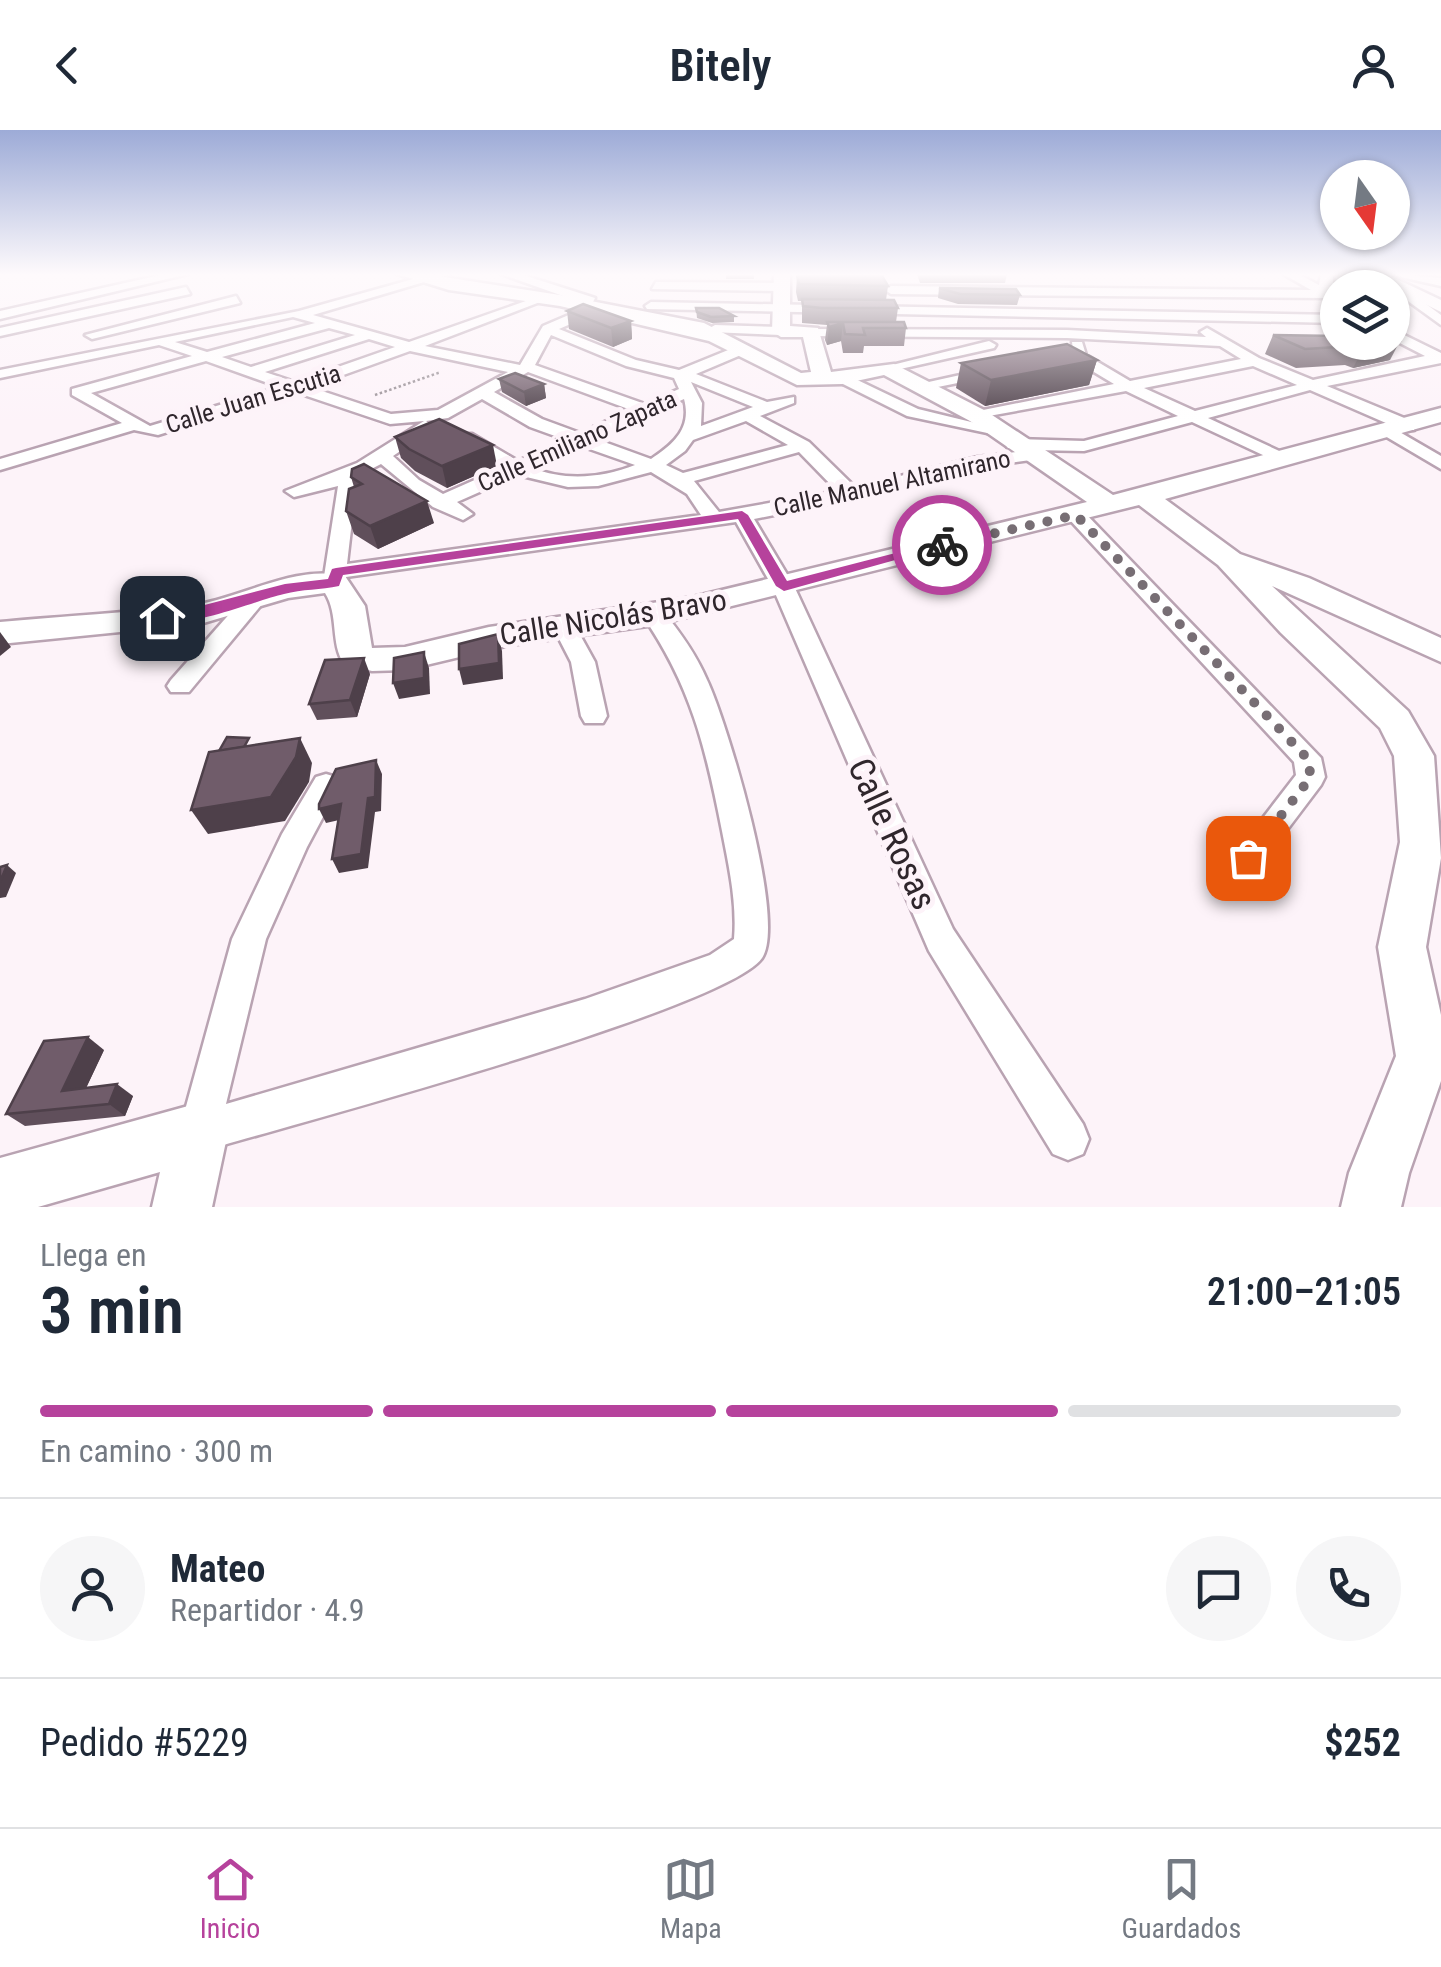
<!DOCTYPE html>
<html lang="es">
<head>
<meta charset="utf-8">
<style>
  body { margin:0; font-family:"Roboto Condensed",sans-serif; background:#f6f6f7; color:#1f2937; height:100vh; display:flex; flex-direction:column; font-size:38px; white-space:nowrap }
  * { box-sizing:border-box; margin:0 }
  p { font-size:32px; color:#747a83 }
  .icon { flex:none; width:55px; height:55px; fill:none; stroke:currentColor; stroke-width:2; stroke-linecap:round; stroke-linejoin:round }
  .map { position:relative; height:1077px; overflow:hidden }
  .side { display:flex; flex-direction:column; background:#fff; flex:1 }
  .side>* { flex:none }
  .needle { width:65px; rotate:166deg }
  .buttons { position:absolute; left:1320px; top:30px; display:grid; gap:20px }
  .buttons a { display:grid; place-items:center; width:90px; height:90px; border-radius:50%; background:#fff; box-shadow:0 2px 8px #0004; font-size:50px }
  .pin { position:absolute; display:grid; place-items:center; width:85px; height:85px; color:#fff; margin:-42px; border-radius:20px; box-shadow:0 5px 15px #0006 }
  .courier { position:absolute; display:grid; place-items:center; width:100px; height:100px; margin:-50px; border:8px solid #b6429c; border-radius:50%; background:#fff; color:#222; box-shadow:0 2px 12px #0007 }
  .head em { font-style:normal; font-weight:600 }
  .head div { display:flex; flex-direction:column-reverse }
  .head { display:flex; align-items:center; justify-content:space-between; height:170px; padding:0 40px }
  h1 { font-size:65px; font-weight:600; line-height:75px }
  .bar { display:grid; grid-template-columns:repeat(4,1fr); gap:15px 10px; align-content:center; height:120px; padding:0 40px }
  .bar i { height:12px; border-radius:8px; background:#e0e1e3 }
  .bar .selected { background:#b6429c }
  .bar p { grid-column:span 4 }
  .line { display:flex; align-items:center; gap:25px; padding:0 40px; border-top:2px solid #e0e1e3 }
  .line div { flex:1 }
  .round { display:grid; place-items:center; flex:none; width:105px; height:105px; border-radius:52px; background:#f6f6f7 }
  header { display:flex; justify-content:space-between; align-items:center; height:130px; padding:0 40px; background:#fff; font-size:45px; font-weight:600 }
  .tabs { display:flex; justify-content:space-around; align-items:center; height:140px; border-top:2px solid #e0e1e3; background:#fff; font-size:28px; color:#747a83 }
  .tabs a { display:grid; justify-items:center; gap:5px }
  .tabs .selected { color:#b6429c }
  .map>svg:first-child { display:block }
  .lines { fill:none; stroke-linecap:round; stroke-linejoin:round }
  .street-casing { stroke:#b9a3b2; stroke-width:5 }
  .secondary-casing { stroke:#b9a3b2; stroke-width:5 }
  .path { stroke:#948b91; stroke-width:2.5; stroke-dasharray:2.5 2.5; stroke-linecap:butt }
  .street { fill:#fff; fill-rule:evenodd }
  .secondary { fill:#fff; fill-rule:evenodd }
  .wall { fill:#604f5b }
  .shaded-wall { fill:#4e404a }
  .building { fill:#705c6a; stroke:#4e404a; stroke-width:2.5 }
  .route { fill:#b6429c }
  .done { stroke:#776e74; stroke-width:10; stroke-dasharray:0 18 }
  .labels { text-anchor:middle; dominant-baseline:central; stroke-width:10; stroke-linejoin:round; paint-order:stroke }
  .far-street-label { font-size:25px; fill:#2f262c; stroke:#fdf3f9 }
  .street-label { font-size:30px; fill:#2f262c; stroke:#fdf3f9 }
  .near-street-label { font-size:35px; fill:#2f262c; stroke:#fdf3f9 }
</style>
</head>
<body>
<header><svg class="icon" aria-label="back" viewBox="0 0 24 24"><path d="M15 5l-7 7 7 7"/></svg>Bitely<svg class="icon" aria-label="person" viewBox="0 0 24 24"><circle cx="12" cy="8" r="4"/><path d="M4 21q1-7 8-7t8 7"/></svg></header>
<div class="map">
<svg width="1441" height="1077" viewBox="0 0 1441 1077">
  <rect width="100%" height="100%" fill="#fdf3f9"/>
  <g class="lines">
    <g class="street-casing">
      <g id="street">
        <path d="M165 144H188L0 189V181Z"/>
        <path d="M431 144H451L313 185 409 212 540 166V172L425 216 520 235 543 196 585 178H579L580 172 501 144H520L595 168 591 176H598V182L559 199 636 230 679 240 738 216H748V222L696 244 767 272 794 267V273L760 286 809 312 855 357 978 327 1032 320 1008 318 1005 314 1014 309 1084 311 1178 286 1126 261 972 289V283L978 281 1114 254 1074 230 1072 212H1082L1086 225 1130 251 1241 229 1220 216 1067 208 811 206 804 202 806 199 1067 200 1206 207 1200 202 1207 198 1259 228 1313 250 1425 226 1392 209V199L1441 223V233L1327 256 1414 292V300H1402L1310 260 1208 288 1288 325V333L1282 334 1192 292 1084 321 1032 320 1041 325 1038 329 979 337 899 360 754 389 794 456 953 799 1083 994 1089 1009 1083 1024 1068 1030 1053 1024 929 821 772 456 736 392 346 447 342 458H326L323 453 338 356 294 367 285 361 357 333 424 291 390 294 295 262 158 305 134 300 0 340V329L122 293 72 265V259L192 226 159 215 0 248V240L299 181ZM293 187 315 193 207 222 175 212ZM329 198 355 205 251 237 222 227ZM551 205 626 236 674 248 679 259 645 274 535 235ZM369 209 395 217 295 252 265 242ZM410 221 508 242 438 280 391 284 310 257ZM206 231 279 257 150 296 91 263ZM1253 236 1297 255 1195 281 1144 258ZM528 242 631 280 580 303 542 289 494 262ZM691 252 753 277 701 296 702 273ZM482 269 530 297 566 310 518 331 472 304H460V312L504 337 443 364 419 350 393 326 431 300 433 296 426 291 448 288ZM684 269C692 298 674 314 651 329L596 309ZM746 291 788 315 683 343 666 335 685 321 693 310ZM581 316 635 335C603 348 564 351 533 338ZM799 322 837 361 719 382 694 351ZM381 334 433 377 463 390 473 384 457 372 518 345 568 357 598 356 651 342 687 364 701 385 347 434 356 356 352 349Z"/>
        <path d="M1283 144H1298L1319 155 1321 144H1333V164L1327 168 891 164 885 160 891 156 1311 160Z"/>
        <path d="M1395 144 1441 148V156L1401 147Z"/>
        <path d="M656 152 783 153 789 157 783 161 652 159Z"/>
        <path d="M1408 156 1414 160 1411 163 1441 185V195L1394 161Z"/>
        <path d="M186 157 190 164 0 206V198Z"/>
        <path d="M236 166 240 173 92 209 85 205Z"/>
        <path d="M651 172 1338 185V193L647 179 645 176Z"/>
        <path d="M715 195 781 197 788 201 781 205 710 202 708 199Z"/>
        <path d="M989 211 996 215 994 218 887 242 880 238Z"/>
        <path d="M992 238 997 239V245L923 260 915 255Z"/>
        <path d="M837 245H847L918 279 1000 299 992 304 907 286 837 251Z"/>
        <path d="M1391 297 1441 326V339L1385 306 1383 302Z"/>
        <path d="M1076 379 1083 381 1321 628 1325 647 1321 655 1259 737 1248 741 1237 737 1232 728 1296 645 1294 632 1069 389V381Z"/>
        <path d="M256 461 267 468 189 562H171L167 556 171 550 248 463Z"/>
        <path d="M654 478 662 480C680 502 696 524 707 550 727 592 787 791 762 828 728 879 283 997 199 1022L185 1016 179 1002 232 809 282 704 316 647 326 644 336 647 340 655 307 717 266 809 226 974 585 869 710 825 734 809C737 773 729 737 722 701 706 619 691 555 642 485Z"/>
        <path d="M566 492 574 494 595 532 607 586 603 593H585L581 586 571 532 554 499Z"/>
      </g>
    </g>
    <g class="secondary-casing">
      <g id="secondary">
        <path d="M397 144H425L560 165 704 193 801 243 811 242 803 207H781L772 201 774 144H790V196L818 198 831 242 894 234 986 281 1113 365 1441 278V292L1165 369 1240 424 1309 448 1441 508V532L1272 456 1408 581 1434 626 1441 728 1426 817 1441 885V951L1409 1043 1401 1077H1341L1349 1043 1396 926 1378 817 1400 712 1394 626 1380 598 1281 503 1218 435 1139 375 655 495 510 515 405 540 372 541 344 534C330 513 339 485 325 463L288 468 200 494 0 514V492C64 486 129 483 194 475 242 468 295 434 345 446L365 476 372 518 405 517 489 497 693 467 1087 372 970 291 884 245 842 254 797 255 709 211 560 176 449 160Z"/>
        <path d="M1365 144H1386L1441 170V182Z"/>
        <path d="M199 973 219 982 228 1002 212 1077H152L160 1042 38 1077H0V1028Z"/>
      </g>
    </g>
    <path class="path" d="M375 265 441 242"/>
    <use href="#street" class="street"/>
    <use href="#secondary" class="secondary"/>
  </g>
  <g class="wall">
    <rect x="726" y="144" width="28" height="5"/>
    <path d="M808 144H881L888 156 886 170 898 178 896 192 906 198 904 216H864L863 223H843L841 211 827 215 825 210 827 195 802 193V171H798L796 162 797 145Z"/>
    <path d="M917 144H1007L1005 153H920Z"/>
    <path d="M939 158 1020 165 1017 175 958 174 938 168Z"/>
    <path d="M696 178 734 186V192L712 193 697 188Z"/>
    <path d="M567 181 631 191 632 209 613 217 569 199Z"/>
    <path d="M1273 205 1392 212 1390 230 1353 238 1345 235 1296 238 1265 224Z"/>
    <path d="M1097 230 1089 255 985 276 956 258 961 233Z"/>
    <path d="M499 249 544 254 546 268 526 276 502 262Z"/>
    <path d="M395 307 497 336 447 358 415 341 401 328Z"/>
    <path d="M351 347 434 393 378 419 354 404 346 381 354 357Z"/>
    <path d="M370 544 357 587 317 590 309 574Z"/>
    <path d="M104 920 86 958 133 966 125 986 25 996 6 984Z"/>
  </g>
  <g class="shaded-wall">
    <path d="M631 191 632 209 613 217 611 198Z"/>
    <path d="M843 193 841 211 827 215 829 197Z"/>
    <path d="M1400 211 1390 230 1353 238 1363 219Z"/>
    <path d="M1097 230 1089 255 985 276 991 250Z"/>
    <path d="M544 254 546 268 526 276 524 262Z"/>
    <path d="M493 315 497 336 447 358 442 336Z"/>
    <path d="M427 371 434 393 378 419 370 396Z"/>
    <path d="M0 502 11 517 0 526Z"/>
    <path d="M498 504 502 521 503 549 463 555 459 539Z"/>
    <path d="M424 522 429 538 430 564 399 569 393 553Z"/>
    <path d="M364 528 370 544 357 587 350 570Z"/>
    <path d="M300 608 312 633 309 652 285 691 208 704 191 680Z"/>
    <path d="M376 630 382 644 381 681 375 682 368 738 339 743 332 729Z"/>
    <path d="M341 674 348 688 326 693 319 679Z"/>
    <path d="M7 735 16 743 6 767 0 768V752Z"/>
    <path d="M88 907 104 920 79 973 62 961Z"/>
    <path d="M117 954 133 966 125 986 109 974Z"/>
  </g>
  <g class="building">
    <path d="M814 144H881L888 156 799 154 797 145Z"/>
    <path d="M939 158 1016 159 1020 165 960 164Z"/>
    <path d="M802 169 894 170 898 178H822L803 176Z"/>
    <path d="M583 174 631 191 611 198 567 181Z"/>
    <path d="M696 178H719L734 186 711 187 697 182Z"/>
    <path d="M827 192H904L906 198H863L865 205 845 204 843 193 829 197Z"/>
    <path d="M1273 205 1338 206V212H1392V206H1400V211L1363 219 1354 216 1305 219Z"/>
    <path d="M1067 214 1097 230 991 250 961 233Z"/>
    <path d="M515 243 544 254 524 262 499 249Z"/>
    <path d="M439 289 493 315 442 336 409 319 395 307Z"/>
    <path d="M364 334 427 371 370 396 346 381 349 359 362 354 351 347 352 339Z"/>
    <path d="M498 504 499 533 459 539V514Z"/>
    <path d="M424 522V548L393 553 394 528Z"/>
    <path d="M364 528 350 570 309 574 325 530Z"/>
    <path d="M227 607 249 608 244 617 219 621Z"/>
    <path d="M300 608 296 627 271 667 191 680 209 622Z"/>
    <path d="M376 630 375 667 368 668 361 724 332 729 341 674 319 679V674L336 639Z"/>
    <path d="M7 735 0 752V737Z"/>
    <path d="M88 907 62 961 117 954 109 974 6 984 44 911Z"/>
  </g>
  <linearGradient id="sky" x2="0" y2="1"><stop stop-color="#9dabd7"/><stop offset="0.49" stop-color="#fefafc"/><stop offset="1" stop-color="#fefafc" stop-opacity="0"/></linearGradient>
  <rect width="1441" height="295" fill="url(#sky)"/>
  <path class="route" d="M742 381 748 385 787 451 942 411 949 415 784 461 776 456 738 389 343 445 339 456C321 460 302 459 284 464 256 470 177 504 155 488L285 454 328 449 332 439 336 438Z"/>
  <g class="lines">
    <path class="done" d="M942 415 1076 385 1307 628 1311 647 1248 728"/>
  </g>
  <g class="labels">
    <g class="far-street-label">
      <text transform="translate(253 269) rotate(-17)">Calle Juan Escutia</text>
      <text transform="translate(577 311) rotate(-24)">Calle Emiliano Zapata</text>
      <text transform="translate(892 353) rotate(-12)">Calle Manuel Altamirano</text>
    </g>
    <g class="street-label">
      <text transform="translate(613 487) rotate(-9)">Calle Nicolás Bravo</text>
    </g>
    <g class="near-street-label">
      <text transform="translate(892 704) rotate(65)">Calle Rosas</text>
    </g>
  </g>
</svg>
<div class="buttons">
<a><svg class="needle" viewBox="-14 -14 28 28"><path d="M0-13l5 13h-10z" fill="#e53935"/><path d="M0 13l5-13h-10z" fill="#747a83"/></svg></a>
<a><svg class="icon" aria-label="layers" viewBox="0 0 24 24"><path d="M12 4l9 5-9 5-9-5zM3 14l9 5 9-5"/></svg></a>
</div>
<div class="pin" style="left:1248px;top:728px;background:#ea580c"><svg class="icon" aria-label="bag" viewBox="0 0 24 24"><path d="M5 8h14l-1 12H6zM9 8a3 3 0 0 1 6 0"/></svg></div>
<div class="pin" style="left:162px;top:488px;background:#1f2937"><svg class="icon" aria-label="home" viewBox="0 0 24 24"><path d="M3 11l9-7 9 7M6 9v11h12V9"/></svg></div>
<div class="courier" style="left:942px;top:415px"><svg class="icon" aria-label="bike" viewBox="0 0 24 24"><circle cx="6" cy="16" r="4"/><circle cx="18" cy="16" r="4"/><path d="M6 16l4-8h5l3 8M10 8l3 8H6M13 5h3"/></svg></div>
</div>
<section class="side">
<div class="head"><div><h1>3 min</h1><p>Llega en</p></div><em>21:00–21:05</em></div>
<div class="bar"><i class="selected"></i><i class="selected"></i><i class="selected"></i><i></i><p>En camino · 300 m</p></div>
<div class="line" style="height:180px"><a class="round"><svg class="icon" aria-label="person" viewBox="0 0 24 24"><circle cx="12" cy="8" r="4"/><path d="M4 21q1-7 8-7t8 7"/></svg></a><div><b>Mateo</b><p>Repartidor · 4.9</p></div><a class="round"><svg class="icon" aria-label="chat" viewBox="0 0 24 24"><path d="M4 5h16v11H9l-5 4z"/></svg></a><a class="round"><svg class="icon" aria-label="phone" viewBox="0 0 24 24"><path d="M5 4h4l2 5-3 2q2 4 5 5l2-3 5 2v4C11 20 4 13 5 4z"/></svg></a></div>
<div class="line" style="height:130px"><div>Pedido #5229</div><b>$252</b></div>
</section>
<nav class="tabs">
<a class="selected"><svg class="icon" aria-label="home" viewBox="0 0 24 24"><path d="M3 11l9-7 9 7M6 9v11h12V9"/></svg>Inicio</a>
<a><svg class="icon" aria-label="map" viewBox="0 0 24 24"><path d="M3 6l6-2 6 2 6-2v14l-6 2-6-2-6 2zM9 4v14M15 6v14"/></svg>Mapa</a>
<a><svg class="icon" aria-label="saved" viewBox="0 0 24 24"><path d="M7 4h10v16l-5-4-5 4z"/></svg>Guardados</a>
</nav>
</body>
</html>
